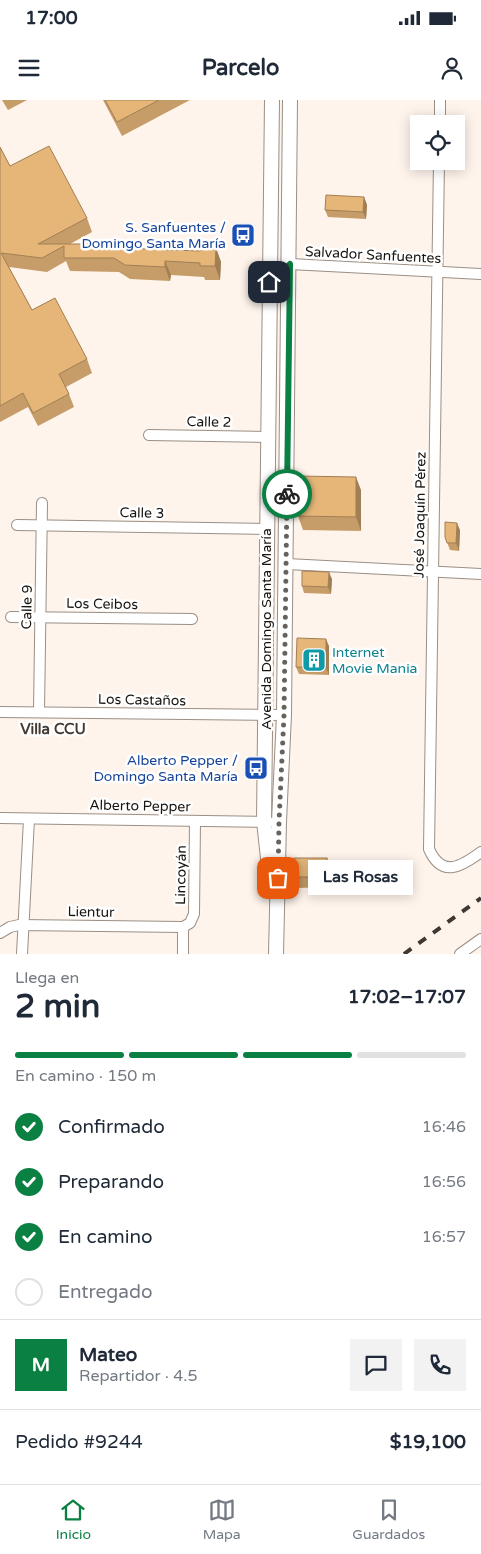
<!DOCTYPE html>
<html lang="es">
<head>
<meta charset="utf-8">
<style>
  body { margin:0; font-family:"Varela Round",sans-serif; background:#f2f2f3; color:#1f2937; height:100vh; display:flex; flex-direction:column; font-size:19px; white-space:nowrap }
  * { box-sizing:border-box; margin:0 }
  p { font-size:16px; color:#747a83 }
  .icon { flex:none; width:28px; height:28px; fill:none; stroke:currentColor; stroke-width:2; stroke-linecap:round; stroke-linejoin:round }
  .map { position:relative; height:854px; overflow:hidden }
  .drawer { display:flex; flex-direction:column; background:#fff; flex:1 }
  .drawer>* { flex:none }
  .fabs { position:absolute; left:410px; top:15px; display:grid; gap:10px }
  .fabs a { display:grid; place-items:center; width:55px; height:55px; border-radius:0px; background:#fff; box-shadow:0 2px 12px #0003; font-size:25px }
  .pin { position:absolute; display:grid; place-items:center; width:42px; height:42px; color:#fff; margin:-21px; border-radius:10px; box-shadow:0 2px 8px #0006 }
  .courier { position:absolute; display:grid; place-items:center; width:50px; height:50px; margin:-25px; border:4px solid #0b8043; border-radius:50%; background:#fff; color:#222; box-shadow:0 1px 6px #0007 }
  .bubble { position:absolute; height:35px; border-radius:0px; background:#fff; box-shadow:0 2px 12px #0003; font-size:16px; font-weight:700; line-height:35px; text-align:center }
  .summary em { font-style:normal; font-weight:700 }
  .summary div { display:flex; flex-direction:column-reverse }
  .summary { display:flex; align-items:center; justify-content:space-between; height:85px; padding:0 15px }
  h1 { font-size:32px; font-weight:700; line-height:38px }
  .bar { display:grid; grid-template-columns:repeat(4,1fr); gap:8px 5px; align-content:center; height:60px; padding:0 15px }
  .bar i { height:6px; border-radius:4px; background:#e0e1e3 }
  .bar .active { background:#0b8043 }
  .bar p { grid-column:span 4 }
  .line { display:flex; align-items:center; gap:12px; padding:0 15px; border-top:1px solid #e0e1e3 }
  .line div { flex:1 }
  .round { display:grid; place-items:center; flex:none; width:52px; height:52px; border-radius:0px; background:#f2f2f3 }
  ol { padding:0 15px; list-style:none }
  li { display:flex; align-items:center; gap:15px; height:55px }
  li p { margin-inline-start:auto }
  li .icon { padding:5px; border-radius:50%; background:#0b8043; color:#fff; stroke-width:4 }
  li:last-child { color:#747a83 }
  li i { width:28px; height:28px; border:2px solid #e0e1e3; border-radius:50% }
  .status { display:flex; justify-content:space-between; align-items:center; height:35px; padding:0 25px; background:#fff; direction:ltr }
  .status svg { height:14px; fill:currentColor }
  header { display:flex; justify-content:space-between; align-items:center; height:65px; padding:0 15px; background:#fff; font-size:22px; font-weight:700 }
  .tabs { display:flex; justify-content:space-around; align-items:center; height:70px; border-top:1px solid #e0e1e3; background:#fff; font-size:14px; color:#747a83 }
  .tabs a { display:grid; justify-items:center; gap:2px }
  .tabs .active { color:#0b8043 }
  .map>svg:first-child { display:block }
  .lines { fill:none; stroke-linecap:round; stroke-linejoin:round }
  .minor-casing { stroke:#9a8f85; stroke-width:12 }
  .secondary-casing { stroke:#9a8f85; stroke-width:16 }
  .minor { stroke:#fff; stroke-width:10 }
  .secondary { stroke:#fff; stroke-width:14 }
  .rail { stroke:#3d3834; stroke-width:4; stroke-dasharray:9 9; stroke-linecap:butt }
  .wall { fill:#c69d68 }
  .shaded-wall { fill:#a17f55 }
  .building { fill:#e6b679; stroke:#a17f55 }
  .done { stroke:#68625d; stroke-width:5; stroke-dasharray:0 9 }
  .route { stroke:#0b8043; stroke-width:6 }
  .labels { text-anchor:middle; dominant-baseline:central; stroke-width:5; stroke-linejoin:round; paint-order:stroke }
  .transit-label { font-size:14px; fill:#164399; stroke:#fff; text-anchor:end }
  .street-label { font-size:14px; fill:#181410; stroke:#fff }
  .culture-label { font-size:14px; fill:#0d838f; stroke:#fff; text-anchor:start }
  .neighbourhood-label { font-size:15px; font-weight:bold; fill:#443a32; stroke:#fff }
</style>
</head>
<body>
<div class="status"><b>17:00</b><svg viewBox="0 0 49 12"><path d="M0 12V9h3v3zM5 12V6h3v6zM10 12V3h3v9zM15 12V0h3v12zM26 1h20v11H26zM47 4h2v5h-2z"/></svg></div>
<header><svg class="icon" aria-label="menu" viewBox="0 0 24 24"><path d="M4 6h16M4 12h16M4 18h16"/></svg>Parcelo<svg class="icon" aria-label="person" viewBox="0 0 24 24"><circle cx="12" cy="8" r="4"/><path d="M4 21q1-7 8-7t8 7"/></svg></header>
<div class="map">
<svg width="481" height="854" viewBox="0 0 481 854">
  <rect width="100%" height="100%" fill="#fef4ec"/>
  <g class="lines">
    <g class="minor-casing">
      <g id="minor">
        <path d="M440 24V0"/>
        <path d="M439 61 429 749C442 779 462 766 481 752"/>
        <path d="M269 182 290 164 481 174"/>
        <path d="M149 335 268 337"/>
        <path d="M17 425 267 429"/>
        <path d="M287 464 481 474"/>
        <path d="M11 517 192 519"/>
        <path d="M0 612 284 615"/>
        <path d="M39 612 42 403"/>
        <path d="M0 718 269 722"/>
        <path d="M183 827 190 823 194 814 195 721"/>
        <path d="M0 833 10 827 19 825 183 827"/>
        <path d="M22 854 29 719"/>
        <path d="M183 854V827"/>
        <path d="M460 854 481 839"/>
      </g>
    </g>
    <g class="secondary-casing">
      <g id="secondary">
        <path d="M271 786 264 721 272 0"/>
        <path d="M276 854 279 722 284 615 290 0"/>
      </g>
    </g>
    <use href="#minor" class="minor"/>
    <use href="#secondary" class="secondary"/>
    <path class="rail" d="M404 854 481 798"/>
  </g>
  <g class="wall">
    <path d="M2 0H27L8 10Z"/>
    <path d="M103 0H190L122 36Z"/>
    <path d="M0 47 10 66 87 118 92 132 70 144 120 148 200 151 216 148 221 162 220 180H205L204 177 171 175 170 181 130 179 119 172 70 171 66 161 47 172 9 167 32 210 87 259 92 273 66 287 69 294 74 307 38 326 28 307 0 322Z"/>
    <path d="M364 97 367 105 366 119 328 117 325 110Z"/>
    <path d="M361 390V431L303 430 298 416Z"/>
    <path d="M460 430 459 451 450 450 445 437Z"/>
    <path d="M332 479 331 494 304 493 302 486Z"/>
    <path d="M329 546V575L299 574 296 567Z"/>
    <path d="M331 768V787L298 788 294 777Z"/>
  </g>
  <g class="shaded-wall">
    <path d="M364 97 367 105 366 119 363 112Z"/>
    <path d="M216 148 221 162 220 180 215 166Z"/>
    <path d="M165 161 171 175 170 181 165 167Z"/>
    <path d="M356 377 361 390V431L356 417Z"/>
    <path d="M457 423 460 430 459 451 456 443Z"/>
    <path d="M329 472 332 479 331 494 328 487Z"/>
    <path d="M326 539 329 546V575L326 568Z"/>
    <path d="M327 758 331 768V787L327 777Z"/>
  </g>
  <g class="building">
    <path d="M105 0H159L117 22Z"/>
    <path d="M49 46 87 118 38 144H116L120 148 200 151V147L216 148 215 166H200V163L165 161V167L125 165 114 158H64V146L42 158 1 153 32 210 55 198 87 259 59 274 69 294 33 313 23 293 0 306V47L10 66Z"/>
    <path d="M326 95 364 97 363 112 325 110Z"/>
    <path d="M298 376 356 377V417L298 416Z"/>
    <path d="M445 422 457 423 456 443H447L445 437Z"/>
    <path d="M302 471 329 472 328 487 302 486Z"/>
    <path d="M297 538 326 539V568L296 567Z"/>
    <rect x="294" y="758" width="33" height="19"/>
  </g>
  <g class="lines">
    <path class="done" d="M278 778 279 722 284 615 287 394"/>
    <path class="route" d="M269 182 290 164 287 394"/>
  </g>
  <defs>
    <g id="bus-square" transform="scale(1.25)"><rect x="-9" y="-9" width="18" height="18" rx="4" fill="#1a4fb4" stroke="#fff"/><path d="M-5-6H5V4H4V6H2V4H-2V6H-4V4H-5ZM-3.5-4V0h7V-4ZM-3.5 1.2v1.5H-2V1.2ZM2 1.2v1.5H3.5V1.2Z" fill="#fff"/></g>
    <g id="building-square" transform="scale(1.25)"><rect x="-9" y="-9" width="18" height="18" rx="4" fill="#0f9aa8" stroke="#fff"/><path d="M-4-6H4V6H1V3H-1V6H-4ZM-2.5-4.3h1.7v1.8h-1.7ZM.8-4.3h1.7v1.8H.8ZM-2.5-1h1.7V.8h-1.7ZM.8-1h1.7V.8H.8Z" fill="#fff"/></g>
  </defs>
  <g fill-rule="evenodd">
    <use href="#bus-square" x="243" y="135"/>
    <use href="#building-square" x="314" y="560"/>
    <use href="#bus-square" x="256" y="668"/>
  </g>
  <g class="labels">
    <g class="transit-label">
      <text x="226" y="127">S. Sanfuentes /<tspan x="226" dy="16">Domingo Santa María</tspan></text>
      <text x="238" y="660">Alberto Pepper /<tspan x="238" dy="16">Domingo Santa María</tspan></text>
    </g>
    <g class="street-label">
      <text transform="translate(373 155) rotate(3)">Salvador Sanfuentes</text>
      <text transform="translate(209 322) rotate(1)">Calle 2</text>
      <text transform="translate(142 413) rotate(1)">Calle 3</text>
      <text transform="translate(420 415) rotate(-89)">José Joaquín Pérez</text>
      <text transform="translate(102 504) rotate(1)">Los Ceibos</text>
      <text transform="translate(27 507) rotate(-89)">Calle 9</text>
      <text transform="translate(266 529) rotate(-90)">Avenida Domingo Santa María</text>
      <text transform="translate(142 600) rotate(1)">Los Castaños</text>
      <text transform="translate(140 706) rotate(1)">Alberto Pepper</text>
      <text transform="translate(181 775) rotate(-89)">Lincoyán</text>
      <text transform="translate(91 812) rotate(1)">Lientur</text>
    </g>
    <g class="culture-label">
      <text x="332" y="552">Internet<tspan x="332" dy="16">Movie Mania</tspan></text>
    </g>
    <g class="neighbourhood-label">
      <text x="53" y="629">Villa CCU</text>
    </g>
  </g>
</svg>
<div class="fabs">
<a><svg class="icon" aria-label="locate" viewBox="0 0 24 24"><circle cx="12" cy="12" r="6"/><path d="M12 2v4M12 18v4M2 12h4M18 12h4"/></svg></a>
</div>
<div class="pin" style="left:278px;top:778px;background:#ea580c"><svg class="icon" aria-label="bag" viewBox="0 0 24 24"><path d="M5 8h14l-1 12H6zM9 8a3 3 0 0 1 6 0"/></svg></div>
<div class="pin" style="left:269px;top:182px;background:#1f2937"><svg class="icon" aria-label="home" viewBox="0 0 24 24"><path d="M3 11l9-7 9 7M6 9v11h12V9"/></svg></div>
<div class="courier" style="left:287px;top:394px"><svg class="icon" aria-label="bike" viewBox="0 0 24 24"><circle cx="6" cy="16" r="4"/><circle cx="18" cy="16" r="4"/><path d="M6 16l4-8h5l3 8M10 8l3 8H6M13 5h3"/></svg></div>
<div class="bubble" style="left:308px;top:760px;width:105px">Las Rosas</div>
</div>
<section class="drawer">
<div class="summary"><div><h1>2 min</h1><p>Llega en</p></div><em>17:02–17:07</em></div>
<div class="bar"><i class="active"></i><i class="active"></i><i class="active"></i><i></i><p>En camino · 150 m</p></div>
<ol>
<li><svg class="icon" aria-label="check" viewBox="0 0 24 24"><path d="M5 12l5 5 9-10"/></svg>Confirmado<p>16:46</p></li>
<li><svg class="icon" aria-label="check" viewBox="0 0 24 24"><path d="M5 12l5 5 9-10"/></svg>Preparando<p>16:56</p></li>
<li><svg class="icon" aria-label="check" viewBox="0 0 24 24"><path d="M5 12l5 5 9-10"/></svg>En camino<p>16:57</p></li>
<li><i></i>Entregado</li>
</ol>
<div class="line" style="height:90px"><b class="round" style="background:#0b8043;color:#fff">M</b><div><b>Mateo</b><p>Repartidor · 4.5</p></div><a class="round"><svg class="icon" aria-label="chat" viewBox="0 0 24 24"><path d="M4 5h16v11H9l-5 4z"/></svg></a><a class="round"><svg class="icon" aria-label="phone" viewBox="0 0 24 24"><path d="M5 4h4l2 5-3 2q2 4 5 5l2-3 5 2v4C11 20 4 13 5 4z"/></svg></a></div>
<div class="line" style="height:65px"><div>Pedido #9244</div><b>$19,100</b></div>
</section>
<nav class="tabs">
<a class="active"><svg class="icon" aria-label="home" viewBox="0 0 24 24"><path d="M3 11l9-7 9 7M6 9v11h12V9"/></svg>Inicio</a>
<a><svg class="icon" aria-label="map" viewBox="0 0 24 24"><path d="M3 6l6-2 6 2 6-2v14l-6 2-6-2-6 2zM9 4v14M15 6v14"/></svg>Mapa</a>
<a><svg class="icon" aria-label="saved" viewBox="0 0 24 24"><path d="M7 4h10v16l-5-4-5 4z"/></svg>Guardados</a>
</nav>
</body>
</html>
